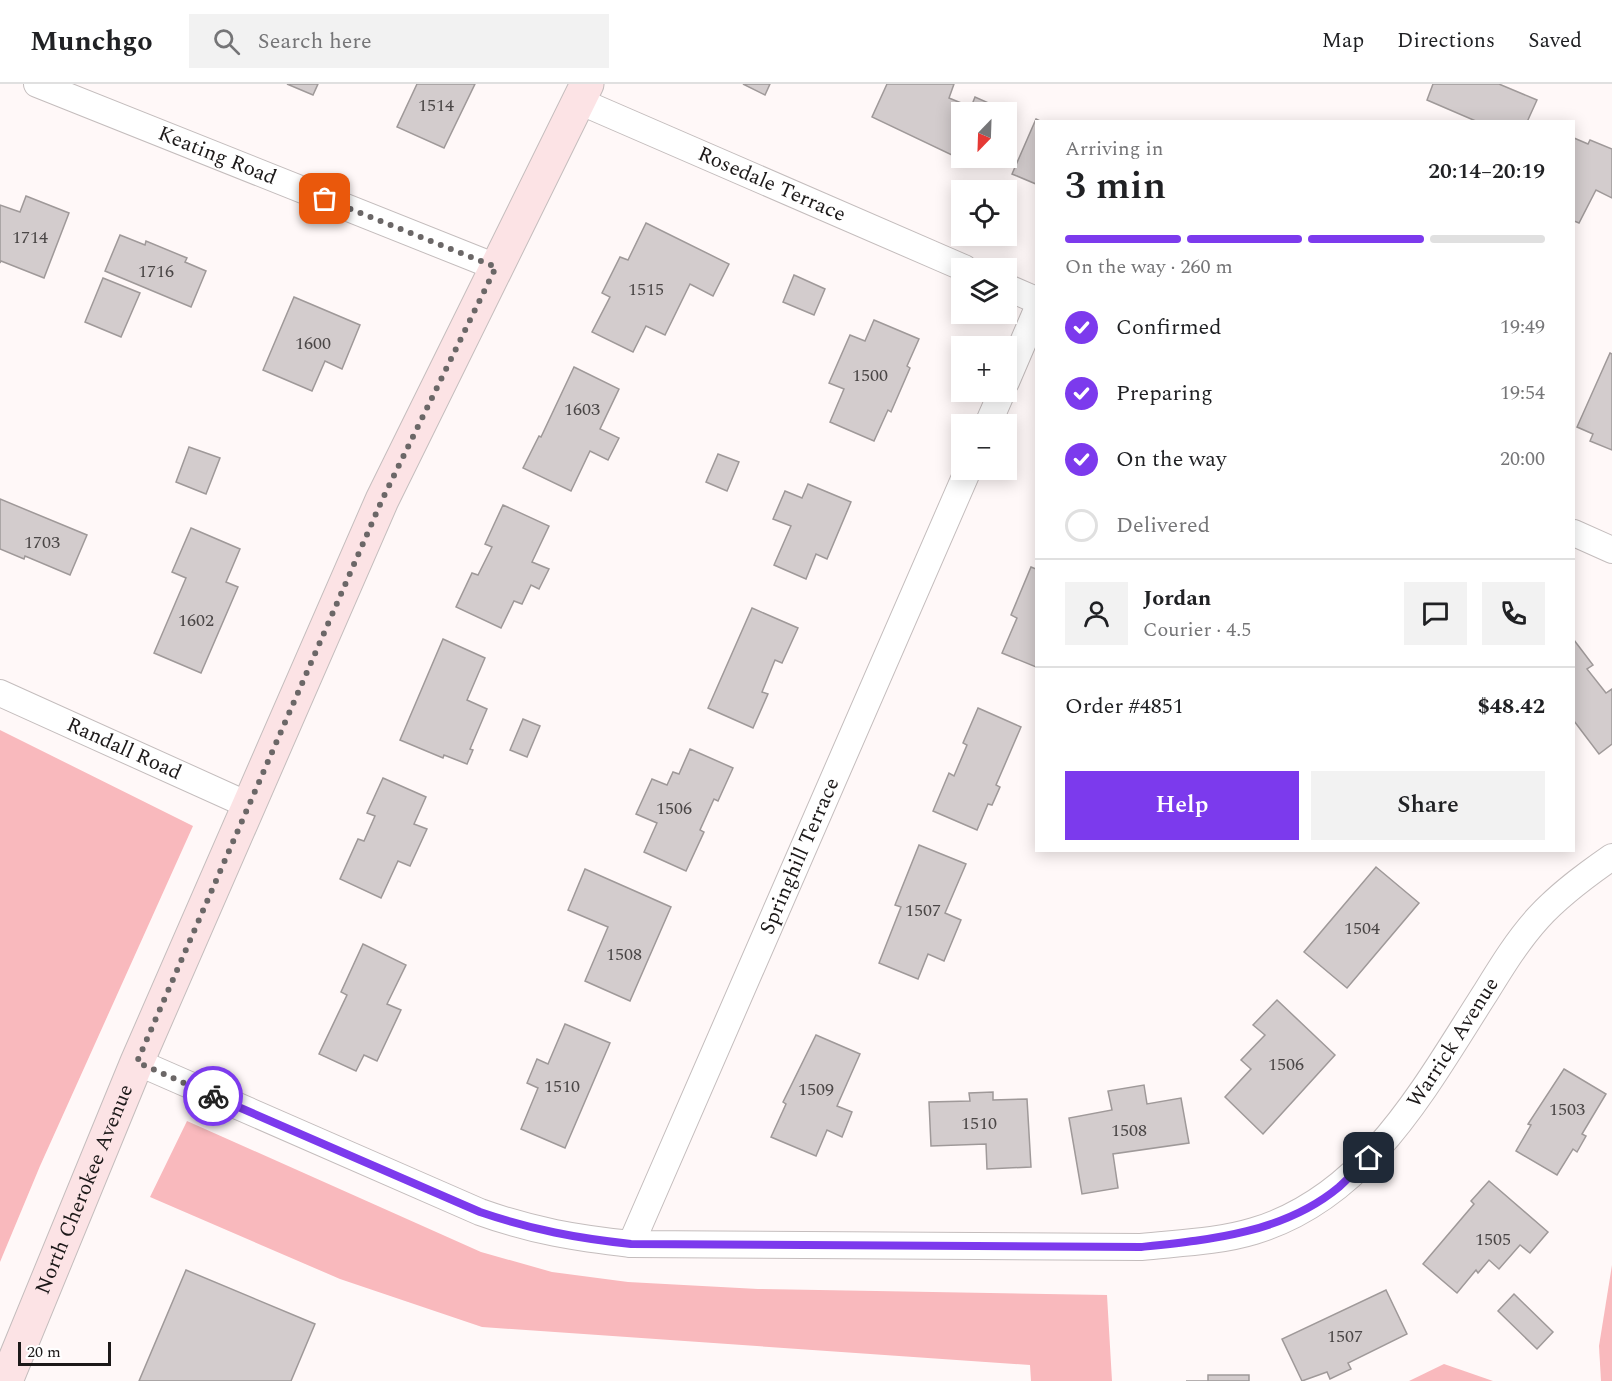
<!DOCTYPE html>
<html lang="en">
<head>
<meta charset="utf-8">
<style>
  body { margin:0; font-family:Spectral,serif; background:#f2f2f2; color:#202124; height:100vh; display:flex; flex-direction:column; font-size:22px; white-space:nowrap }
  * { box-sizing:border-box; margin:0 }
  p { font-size:20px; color:#757577 }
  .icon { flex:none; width:33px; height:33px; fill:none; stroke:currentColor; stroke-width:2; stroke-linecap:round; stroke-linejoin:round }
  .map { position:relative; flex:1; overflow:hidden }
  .side { position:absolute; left:1035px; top:36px; width:540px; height:732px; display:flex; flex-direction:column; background:#fff; border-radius:0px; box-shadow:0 3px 15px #0003 }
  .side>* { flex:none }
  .needle { width:39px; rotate:203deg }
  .buttons { position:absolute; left:951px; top:18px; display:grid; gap:12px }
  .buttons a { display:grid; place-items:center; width:66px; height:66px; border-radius:0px; background:#fff; box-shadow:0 3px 15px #0003; font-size:30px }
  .scale { position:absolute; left:18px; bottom:15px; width:93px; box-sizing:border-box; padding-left:6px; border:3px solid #1c1919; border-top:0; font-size:16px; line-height:21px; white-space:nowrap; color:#1c1919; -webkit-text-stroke:4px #fff; paint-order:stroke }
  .pin { position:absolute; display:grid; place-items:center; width:51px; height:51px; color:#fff; margin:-26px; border-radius:12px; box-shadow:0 3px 9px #0006 }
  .courier { position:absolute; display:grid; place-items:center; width:60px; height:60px; margin:-30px; border:4px solid #7c3aed; border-radius:50%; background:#fff; color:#222; box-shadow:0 2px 8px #0007 }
  .head em { font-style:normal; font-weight:600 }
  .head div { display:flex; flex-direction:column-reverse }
  .head { display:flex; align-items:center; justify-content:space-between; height:102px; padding:0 30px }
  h1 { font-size:39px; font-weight:600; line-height:45px }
  .bar { display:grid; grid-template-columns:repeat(4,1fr); gap:9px 6px; align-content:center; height:72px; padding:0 30px }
  .bar i { height:8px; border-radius:4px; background:#e0e0e0 }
  .bar .active { background:#7c3aed }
  .bar p { grid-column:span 4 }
  .line { display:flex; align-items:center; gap:15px; padding:0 30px; border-top:2px solid #e0e0e0 }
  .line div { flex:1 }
  .round { display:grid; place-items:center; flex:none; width:63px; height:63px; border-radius:0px; background:#f2f2f2 }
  ol { padding:0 30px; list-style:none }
  li { display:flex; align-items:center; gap:18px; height:66px }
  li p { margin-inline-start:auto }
  li .icon { padding:6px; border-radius:50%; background:#7c3aed; color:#fff; stroke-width:4 }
  li:last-child { color:#757577 }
  li i { width:33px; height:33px; border:3px solid #e0e0e0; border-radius:50% }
  .primary-button { display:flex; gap:12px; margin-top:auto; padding:12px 30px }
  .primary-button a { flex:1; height:69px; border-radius:0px; background:#7c3aed; color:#fff; font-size:24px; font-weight:600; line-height:69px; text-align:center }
  .primary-button a+a { background:#f2f2f2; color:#202124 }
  header { display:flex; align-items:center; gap:36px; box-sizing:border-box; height:84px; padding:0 30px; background:#fff; border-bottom:2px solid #e0e0e0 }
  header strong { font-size:28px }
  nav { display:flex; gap:33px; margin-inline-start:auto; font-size:21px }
  .search { width:420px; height:54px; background:#f2f2f2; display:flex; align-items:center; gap:15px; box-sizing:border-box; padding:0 21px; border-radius:0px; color:#757577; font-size:22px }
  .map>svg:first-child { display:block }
  .green { fill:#f9b9bd }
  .building { fill:#d3cccd; stroke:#9f9999; stroke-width:1.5 }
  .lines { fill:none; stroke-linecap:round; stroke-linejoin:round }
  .street-casing { stroke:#c4bdbd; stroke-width:28 }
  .secondary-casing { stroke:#c4bdbd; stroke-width:35 }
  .street { stroke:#fff; stroke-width:26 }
  .secondary { stroke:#fce3e5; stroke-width:33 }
  .done { stroke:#6b6767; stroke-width:6; stroke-dasharray:0 10.8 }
  .route { stroke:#7c3aed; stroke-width:8 }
  .labels { text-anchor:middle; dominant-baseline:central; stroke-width:4.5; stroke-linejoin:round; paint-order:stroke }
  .number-label { font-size:18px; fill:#4a4646 }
  .street-label { font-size:21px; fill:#1c1919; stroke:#fff }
</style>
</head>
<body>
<header>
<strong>Munchgo</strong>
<div class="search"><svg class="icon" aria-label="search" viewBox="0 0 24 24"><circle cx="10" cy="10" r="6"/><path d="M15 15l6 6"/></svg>Search here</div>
<nav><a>Map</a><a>Directions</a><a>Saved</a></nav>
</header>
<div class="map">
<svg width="1612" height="1297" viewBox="0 0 1612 1297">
  <rect width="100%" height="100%" fill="#fff8f8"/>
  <g class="green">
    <path d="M0 646 193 742 40 1082 0 1178Z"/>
    <path d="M187 1037 481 1168 552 1188 628 1198 758 1205 1107 1211 1112 1297H1031L1030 1281 482 1243 340 1195 150 1113Z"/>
    <path d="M1612 1181V1297H1601L1599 1262Z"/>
    <path d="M1444 1280 1493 1297H1409Z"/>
  </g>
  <g class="building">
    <path d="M287 0H318L313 11Z"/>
    <path d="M417 0H475L444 64 397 43Z"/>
    <path d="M743 0H770L765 11Z"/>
    <path d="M887 0H954L949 14 971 23 975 13 1000 24 998 28H962V74H979L975 82 872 33Z"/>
    <path d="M1433 0H1499L1537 16 1527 38H1478L1427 16Z"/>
    <path d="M1036 35 1042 38H1036V100L1012 90Z"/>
    <path d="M1574 54 1588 60 1590 56 1612 65V114L1596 106 1579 139 1574 137Z"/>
    <path d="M26 112 69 129 44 194 1 177 0 179V121L20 128Z"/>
    <path d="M646 139 729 180 713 212 690 200 665 251 646 242 633 268 592 248 610 213 602 209 620 173 628 176Z"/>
    <path d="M120 151 145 161 146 157 187 174 185 178 206 187 191 223 105 187Z"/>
    <path d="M794 191 825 205 814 231 783 218Z"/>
    <path d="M103 194 140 209 121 253 85 238Z"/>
    <path d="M294 213 360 241 342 285 325 277 312 307 263 286Z"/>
    <path d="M874 236 919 255 907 282 910 284 891 328 888 326 874 357 830 338 844 305 829 299 850 251 865 257Z"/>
    <path d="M1610 269 1612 270V366L1590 357 1593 350 1577 343Z"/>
    <path d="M574 283 619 305 600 345 619 354 608 376 590 367 571 407 523 384 539 352 541 353Z"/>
    <path d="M189 363 220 374 206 410 176 398Z"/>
    <path d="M718 370 739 378 727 407 706 398Z"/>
    <path d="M808 400 851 418 827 475 816 470 806 495 774 481 791 442 773 435 785 407 802 414Z"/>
    <path d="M0 415 87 451 70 491 25 472 24 475 0 465Z"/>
    <path d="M503 421 549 442 532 478 549 485 539 505 531 501 522 520 514 517 501 544 456 523 472 489 478 491 492 463 485 460Z"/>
    <path d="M191 444 240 465 226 498 238 503 201 589 154 569 186 494 172 488Z"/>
    <path d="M1031 483 1036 485V583L1002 569 1017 534 1011 531Z"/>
    <path d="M752 524 798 544 782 579 775 576 762 608 768 610 753 644 708 624Z"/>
    <path d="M443 555 485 574 467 616 487 625 470 665 473 666 467 680 444 671 443 674 400 656Z"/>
    <path d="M1574 556 1593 581 1587 585 1606 609 1612 605V660L1599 670 1574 637Z"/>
    <path d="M978 624 1021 643 996 701 1000 703 992 721 988 720 977 746 933 727 949 689 954 692 967 661 963 659Z"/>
    <path d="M523 635 540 642 527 673 510 666Z"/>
    <path d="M690 665 733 684 718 717 714 715 700 746 704 748 686 787 644 768 657 739 636 730 652 695 667 701 673 688 679 690Z"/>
    <path d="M383 694 426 713 414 740 427 745 410 782 398 777 381 814 340 795 358 755 364 757 375 732 367 729Z"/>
    <path d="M919 761 966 780 945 829 961 836 944 877 928 870 918 895 879 879 901 823 895 821Z"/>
    <path d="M1376 783 1419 819 1347 904 1304 868Z"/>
    <path d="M585 785 671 823 630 917 585 897 608 843 568 826Z"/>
    <path d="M363 860 406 881 387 920 401 926 377 977 364 971 356 987 319 970 347 911 341 908Z"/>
    <path d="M1277 916 1335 971 1263 1050 1225 1013 1251 985 1241 976 1265 951 1253 941Z"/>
    <path d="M565 940 610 959 565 1064 521 1045 538 1004 527 999 537 975 548 980Z"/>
    <path d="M816 951 860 970 837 1022 852 1028 842 1053 827 1046 816 1072 771 1053 786 1020 783 1018Z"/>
    <path d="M1564 985 1606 1010 1582 1050 1586 1052 1577 1068 1573 1065 1557 1091 1516 1067 1531 1041 1528 1040Z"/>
    <path d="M1144 1001 1147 1020 1181 1014 1189 1059 1113 1070 1118 1104 1082 1110 1069 1034 1112 1026 1108 1007Z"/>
    <path d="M993 1008V1016L1027 1015 1031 1083 987 1085 986 1060 931 1062 929 1018 970 1017 969 1009Z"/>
    <path d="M1489 1097 1548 1148 1530 1169 1520 1161 1499 1185 1489 1176 1478 1189 1476 1186 1457 1209 1423 1180 1474 1120 1471 1117Z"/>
    <path d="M186 1186 315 1240 291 1297H139Z"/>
    <path d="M1386 1206 1407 1250 1348 1279 1351 1285 1330 1295 1327 1288 1302 1297 1282 1255Z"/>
    <path d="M1514 1210 1553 1248 1537 1265 1498 1227Z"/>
    <path d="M1208 1291H1249V1297H1186H1208Z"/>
  </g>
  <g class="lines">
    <g class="street-casing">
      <g id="street">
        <path id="s1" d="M37 0 496 183"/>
        <path id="s2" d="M579 17 964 184"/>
        <path d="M1006 203 1036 216"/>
        <path d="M1006 298 1036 228"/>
        <path d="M988 340 1002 308"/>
        <path d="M1574 449 1612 466"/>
        <path id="s3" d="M0 609 248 721"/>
        <path id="s4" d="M137 978 480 1128C533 1147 576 1154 631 1160L1141 1163C1178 1159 1218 1158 1254 1147 1368 1113 1426 1001 1486 908 1502 882 1518 856 1538 834 1560 810 1586 791 1612 773"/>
        <path id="s5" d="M631 1160 968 386"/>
      </g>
    </g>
    <g class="secondary-casing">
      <g id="secondary">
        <path id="s6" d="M6 1297 137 978 382 416 587 0"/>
      </g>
    </g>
    <use href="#street" class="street"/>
    <use href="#secondary" class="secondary"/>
  </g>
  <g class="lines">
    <path class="done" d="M213 1012 137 978 382 416 496 183 325 115"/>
    <path class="route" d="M213 1012 480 1128C533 1146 576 1154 631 1160L1141 1163C1209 1156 1284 1149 1339 1103 1349 1094 1359 1083 1369 1074"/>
  </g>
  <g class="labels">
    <g class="number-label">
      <text x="436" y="21">1514</text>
      <text x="30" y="153">1714</text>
      <text x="156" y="187">1716</text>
      <text x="646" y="205">1515</text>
      <text x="313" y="259">1600</text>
      <text x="870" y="291">1500</text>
      <text x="582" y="325">1603</text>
      <text x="42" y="458">1703</text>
      <text x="196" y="536">1602</text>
      <text x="674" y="724">1506</text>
      <text x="923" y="826">1507</text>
      <text x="1362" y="844">1504</text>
      <text x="624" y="870">1508</text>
      <text x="1286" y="980">1506</text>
      <text x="562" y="1002">1510</text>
      <text x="816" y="1005">1509</text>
      <text x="1567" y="1025">1503</text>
      <text x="979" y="1039">1510</text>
      <text x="1129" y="1046">1508</text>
      <text x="1493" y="1155">1505</text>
      <text x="1345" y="1252">1507</text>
    </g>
    <g class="street-label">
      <text stroke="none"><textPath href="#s1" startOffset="194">Keating Road</textPath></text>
      <text stroke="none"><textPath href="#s2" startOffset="210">Rosedale Terrace</textPath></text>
      <text stroke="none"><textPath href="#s3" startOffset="136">Randall Road</textPath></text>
      <text stroke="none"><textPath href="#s5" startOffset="423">Springhill Terrace</textPath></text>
      <text stroke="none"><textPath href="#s4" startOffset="1434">Warrick Avenue</textPath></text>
      <text stroke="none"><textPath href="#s6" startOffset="207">North Cherokee Avenue</textPath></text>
    </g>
  </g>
</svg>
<div class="buttons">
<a><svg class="needle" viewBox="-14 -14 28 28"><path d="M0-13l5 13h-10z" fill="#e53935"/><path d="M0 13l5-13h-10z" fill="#757577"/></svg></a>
<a><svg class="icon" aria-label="locate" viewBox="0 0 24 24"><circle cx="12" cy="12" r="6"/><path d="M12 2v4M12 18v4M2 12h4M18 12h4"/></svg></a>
<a><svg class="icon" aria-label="layers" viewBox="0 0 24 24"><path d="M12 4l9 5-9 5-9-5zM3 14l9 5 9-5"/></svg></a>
<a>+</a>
<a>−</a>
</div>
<div class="scale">20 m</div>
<div class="pin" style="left:325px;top:115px;background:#ea580c"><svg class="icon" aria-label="bag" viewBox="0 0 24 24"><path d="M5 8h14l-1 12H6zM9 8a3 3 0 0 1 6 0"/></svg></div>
<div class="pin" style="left:1369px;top:1074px;background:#1f2937"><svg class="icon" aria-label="home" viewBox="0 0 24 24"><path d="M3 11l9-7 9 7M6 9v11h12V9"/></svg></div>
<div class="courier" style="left:213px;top:1012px"><svg class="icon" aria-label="bike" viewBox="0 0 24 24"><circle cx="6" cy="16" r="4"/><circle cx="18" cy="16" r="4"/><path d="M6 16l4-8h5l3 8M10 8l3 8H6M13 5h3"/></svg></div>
<section class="side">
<div class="head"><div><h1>3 min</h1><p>Arriving in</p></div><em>20:14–20:19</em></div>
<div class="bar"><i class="active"></i><i class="active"></i><i class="active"></i><i></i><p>On the way · 260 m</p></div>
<ol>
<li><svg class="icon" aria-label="check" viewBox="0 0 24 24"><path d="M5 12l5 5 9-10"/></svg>Confirmed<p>19:49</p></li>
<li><svg class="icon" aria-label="check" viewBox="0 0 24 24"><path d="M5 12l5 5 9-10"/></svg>Preparing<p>19:54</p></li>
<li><svg class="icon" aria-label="check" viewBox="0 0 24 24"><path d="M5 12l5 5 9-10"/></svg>On the way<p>20:00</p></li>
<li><i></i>Delivered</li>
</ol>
<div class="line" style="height:108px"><a class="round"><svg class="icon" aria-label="person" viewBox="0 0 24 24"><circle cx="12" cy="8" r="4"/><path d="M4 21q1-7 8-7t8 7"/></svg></a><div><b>Jordan</b><p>Courier · 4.5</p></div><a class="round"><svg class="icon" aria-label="chat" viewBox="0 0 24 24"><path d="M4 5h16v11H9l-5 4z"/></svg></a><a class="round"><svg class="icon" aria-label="phone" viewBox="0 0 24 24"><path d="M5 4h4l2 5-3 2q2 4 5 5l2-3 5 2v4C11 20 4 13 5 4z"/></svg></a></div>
<div class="line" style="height:78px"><div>Order #4851</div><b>$48.42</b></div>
<div class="primary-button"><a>Help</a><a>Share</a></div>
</section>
</div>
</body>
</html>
